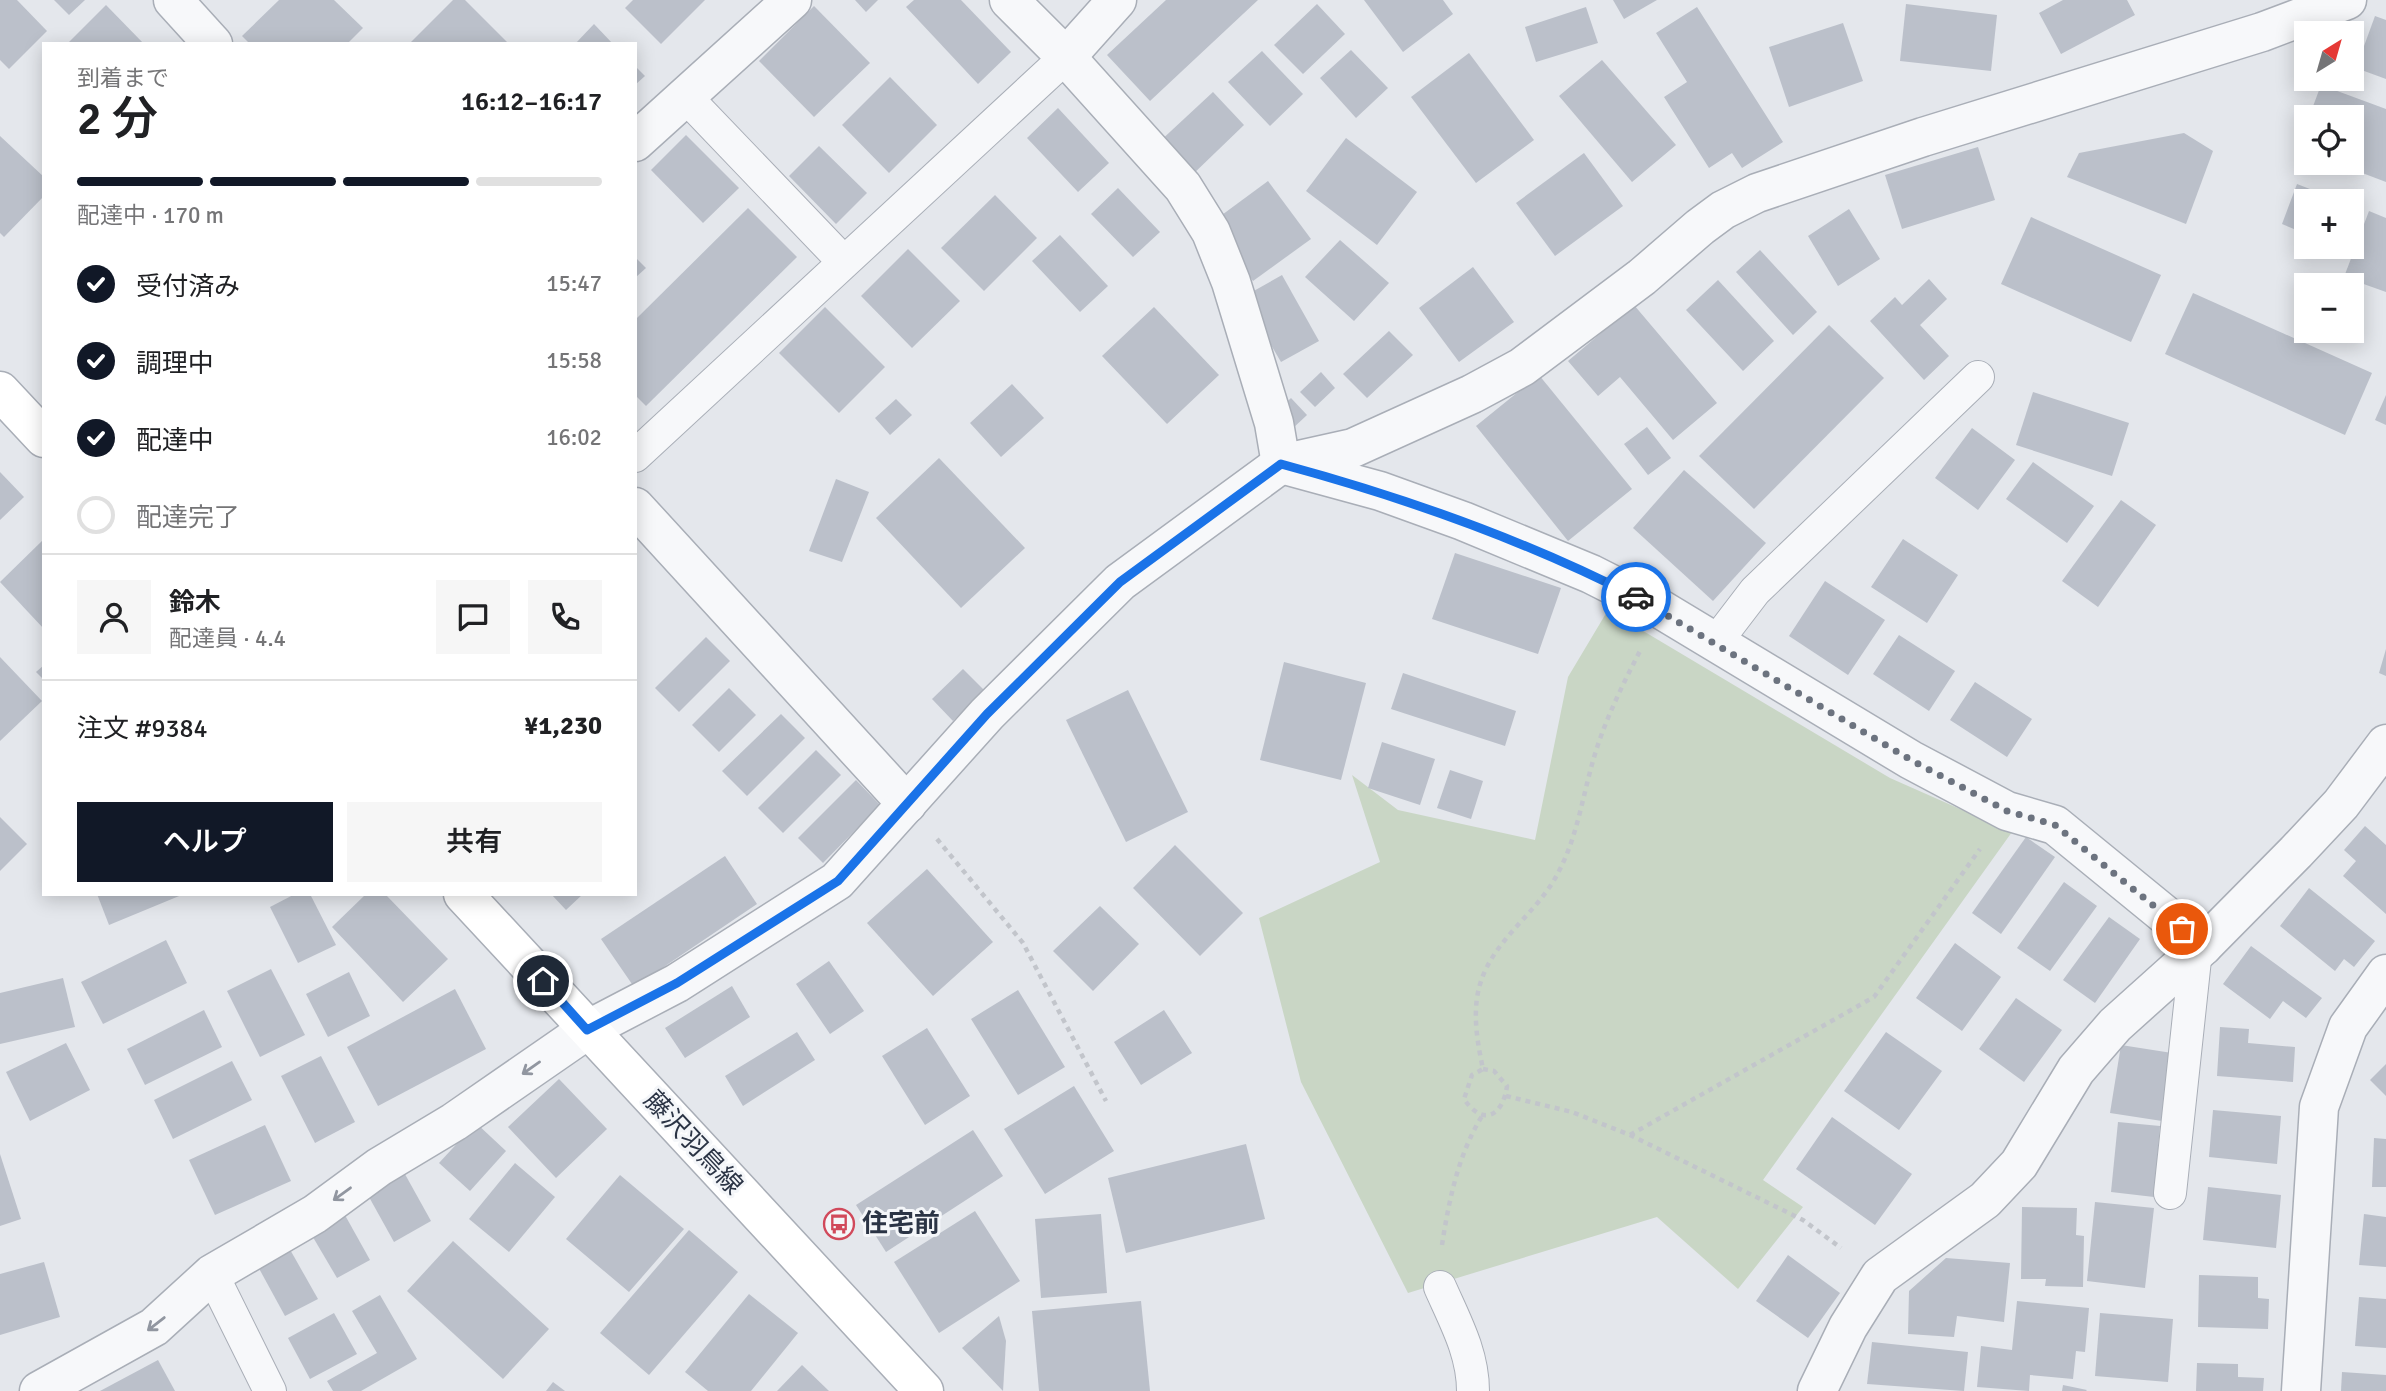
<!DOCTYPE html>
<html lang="ja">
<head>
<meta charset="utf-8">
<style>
  body { margin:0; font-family:Signika,"Noto Sans JP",sans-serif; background:#f6f6f6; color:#202124; height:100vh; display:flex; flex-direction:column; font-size:26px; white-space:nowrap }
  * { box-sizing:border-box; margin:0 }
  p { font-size:23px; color:#757577 }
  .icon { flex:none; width:38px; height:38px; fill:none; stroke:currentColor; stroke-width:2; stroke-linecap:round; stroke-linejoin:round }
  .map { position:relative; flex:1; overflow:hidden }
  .sheet { position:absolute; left:42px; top:42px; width:595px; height:854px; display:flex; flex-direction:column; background:#fff; border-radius:0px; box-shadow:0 4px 18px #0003 }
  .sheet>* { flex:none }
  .needle { width:46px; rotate:37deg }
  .controls { position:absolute; left:2294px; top:21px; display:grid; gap:14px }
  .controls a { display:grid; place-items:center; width:70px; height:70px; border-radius:0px; background:#fff; box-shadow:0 4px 18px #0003; font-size:35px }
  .pin { position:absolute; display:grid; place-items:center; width:60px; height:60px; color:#fff; margin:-30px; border:4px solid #fff; border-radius:50%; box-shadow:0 2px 7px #0007 }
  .courier { position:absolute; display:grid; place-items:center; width:70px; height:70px; margin:-35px; border:5px solid #1a73e8; border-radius:50%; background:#fff; color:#222; box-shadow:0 2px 9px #0007 }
  .summary em { font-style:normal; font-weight:600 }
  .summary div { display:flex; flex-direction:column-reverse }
  .summary { display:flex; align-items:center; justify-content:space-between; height:119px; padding:0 35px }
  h1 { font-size:46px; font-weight:600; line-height:52px }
  .bar { display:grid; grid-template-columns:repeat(4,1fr); gap:10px 7px; align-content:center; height:84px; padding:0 35px }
  .bar i { height:9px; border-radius:5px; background:#e0e0e0 }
  .bar .current { background:#111827 }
  .bar p { grid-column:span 4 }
  .line { display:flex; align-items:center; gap:18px; padding:0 35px; border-top:2px solid #e0e0e0 }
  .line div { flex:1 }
  .round { display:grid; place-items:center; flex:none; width:74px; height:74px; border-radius:0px; background:#f6f6f6 }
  ol { padding:0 35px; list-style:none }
  li { display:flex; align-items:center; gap:21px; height:77px }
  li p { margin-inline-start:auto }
  li .icon { padding:7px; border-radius:50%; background:#111827; color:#fff; stroke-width:4 }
  li:last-child { color:#757577 }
  li i { width:38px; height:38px; border:4px solid #e0e0e0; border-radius:50% }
  .cta { display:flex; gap:14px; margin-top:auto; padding:14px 35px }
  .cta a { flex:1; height:80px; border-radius:0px; background:#111827; color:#fff; font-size:28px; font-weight:600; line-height:80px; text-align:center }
  .cta a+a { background:#f6f6f6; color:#202124 }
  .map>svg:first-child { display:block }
  .green { fill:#c9d6c5 }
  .building { fill:#bbc0ca }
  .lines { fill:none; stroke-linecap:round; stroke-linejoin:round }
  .lane-casing { stroke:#a9aeb7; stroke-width:34 }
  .street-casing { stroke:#a9aeb7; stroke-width:41 }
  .secondary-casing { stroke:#a9aeb7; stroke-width:41 }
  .path { stroke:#c2c5cb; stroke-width:4.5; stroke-dasharray:5 5; stroke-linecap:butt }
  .lane { stroke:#f7f8fa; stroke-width:32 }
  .street { stroke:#f7f8fa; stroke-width:38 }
  .secondary { stroke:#fff; stroke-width:38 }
  .oneway { stroke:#9196a0 }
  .done { stroke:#6c737f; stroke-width:7; stroke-dasharray:0 12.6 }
  .route { stroke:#1a73e8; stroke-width:9 }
  .labels { text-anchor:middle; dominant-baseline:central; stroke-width:6; stroke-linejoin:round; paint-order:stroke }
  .street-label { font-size:26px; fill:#2b3445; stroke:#f4f6f9 }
  .poi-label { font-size:26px; font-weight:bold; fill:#2b3445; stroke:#f4f6f9; text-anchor:start }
</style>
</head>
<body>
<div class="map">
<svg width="2386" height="1391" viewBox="0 0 2386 1391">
  <rect width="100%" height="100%" fill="#e4e7ec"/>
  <path class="green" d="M1608 610 1890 778 2012 832 1763 1180 1803 1207 1738 1289 1657 1217 1408 1293 1301 1082 1259 918 1380 862 1352 775 1398 810 1535 840 1568 677Z"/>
  <g class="building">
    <path d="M0 0H17L47 31 9 69 0 60Z"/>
    <path d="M54 0H85L69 15Z"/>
    <path d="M279 0H334L363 28 347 44H250L242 36Z"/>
    <path d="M453 0H465L509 44H409Z"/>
    <path d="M633 0H705L661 44 625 8Z"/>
    <path d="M855 0H878L866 12Z"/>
    <path d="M914 0H961L1011 52 978 84 906 7Z"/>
    <path d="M1166 0H1258L1150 101 1107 55Z"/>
    <path d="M1364 0H1443L1453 14 1403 52Z"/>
    <path d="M1613 0H1657L1624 19Z"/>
    <path d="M2063 0H2127L2135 15 2061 54 2039 13Z"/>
    <path d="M1317 4 1345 34 1303 74 1274 45Z"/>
    <path d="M1906 4 1997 15 1991 71 1900 61Z"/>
    <path d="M106 5 144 44H67Z"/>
    <path d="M814 6 870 63 814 117 759 61Z"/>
    <path d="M1586 7 1598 43 1536 62 1525 27Z"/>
    <path d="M1697 7 1783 142 1742 168 1732 153 1709 168 1664 97 1687 82 1656 33Z"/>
    <path d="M2375 16 2386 20V79L2356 68Z"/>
    <path d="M1843 23 1863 81 1789 107 1769 47Z"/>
    <path d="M594 24 613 44H575Z"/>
    <path d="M1351 50 1388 88 1356 118 1320 78Z"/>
    <path d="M1262 51 1303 94 1270 126 1228 82Z"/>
    <path d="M1469 53 1534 140 1476 183 1411 97Z"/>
    <path d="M1602 60 1676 145 1632 182 1559 96Z"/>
    <path d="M635 66 645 76 635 85Z"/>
    <path d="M890 77 937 125 889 173 842 125Z"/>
    <path d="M2321 85 2386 109V182L2336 163H2352V117H2309Z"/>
    <path d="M1213 92 1244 125 1189 178 1157 144Z"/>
    <path d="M1058 108 1109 163 1078 192 1027 138Z"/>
    <path d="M2306 126V152L2298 149Z"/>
    <path d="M2184 133 2213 151 2186 224 2067 177 2079 153Z"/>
    <path d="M686 135 739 188 703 223 651 170Z"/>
    <path d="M0 136 44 177V196L4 237 0 233Z"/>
    <path d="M1346 138 1417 192 1377 245 1306 191Z"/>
    <path d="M819 146 867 193 836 224 789 176Z"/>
    <path d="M1978 147 1995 200 1902 229 1885 175Z"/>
    <path d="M1584 153 1623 206 1555 256 1516 203Z"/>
    <path d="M1268 181 1311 239 1253 281 1211 223Z"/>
    <path d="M2297 184 2341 201H2306V234L2282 224Z"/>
    <path d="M1118 188 1160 232 1133 257 1091 214Z"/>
    <path d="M995 195 1037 238 984 291 941 248Z"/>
    <path d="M748 208 797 257 646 406 635 395V320Z"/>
    <path d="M1849 209 1880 259 1838 286 1808 236Z"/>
    <path d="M2369 211 2386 218V292L2344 277Z"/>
    <path d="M2031 217 2161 275 2131 342 2001 284Z"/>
    <path d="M1060 235 1108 286 1080 312 1032 261Z"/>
    <path d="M1340 240 1389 283 1354 321 1305 277Z"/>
    <path d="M908 249 960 301 912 348 861 296Z"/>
    <path d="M1760 250 1817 312 1793 335 1736 272Z"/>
    <path d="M635 257 646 268 635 278Z"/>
    <path d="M1473 267 1514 322 1459 362 1419 308Z"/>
    <path d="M1282 275 1319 341 1281 362 1243 297Z"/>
    <path d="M1929 279 1947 299 1920 325 1949 356 1924 380 1870 321 1895 297 1902 305Z"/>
    <path d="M1718 280 1774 341 1743 371 1686 310Z"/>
    <path d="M2193 293 2372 373 2345 435 2165 354Z"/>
    <path d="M1634 305 1717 403 1673 440 1620 377 1598 396 1568 361Z"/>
    <path d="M825 307 885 367 839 413 779 353Z"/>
    <path d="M1154 307 1219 375 1167 424 1102 356Z"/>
    <path d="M1829 325 1884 378 1754 509 1699 456Z"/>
    <path d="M1389 331 1413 355 1367 398 1343 374Z"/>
    <path d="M1321 372 1335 388 1315 407 1300 392Z"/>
    <path d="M1539 375 1632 489 1568 541 1476 426Z"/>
    <path d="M1012 384 1044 418 1001 457 970 423Z"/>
    <path d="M2033 392 2129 423 2112 476 2016 445Z"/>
    <path d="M2386 395V425L2375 420Z"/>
    <path d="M1291 398 1307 415 1291 430 1275 413Z"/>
    <path d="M896 399 912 415 890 435 875 418Z"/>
    <path d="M1647 427 1671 458 1648 475 1624 444Z"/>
    <path d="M1972 428 2015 460 1978 510 1935 478Z"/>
    <path d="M939 458 1025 548 961 608 876 518Z"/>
    <path d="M2033 462 2094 506 2067 543 2006 499Z"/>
    <path d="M1684 470 1766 543 1713 601 1633 528Z"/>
    <path d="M0 472 24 497 0 520Z"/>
    <path d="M836 479 869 492 842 562 809 551Z"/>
    <path d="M2121 500 2156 525 2098 607 2062 581Z"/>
    <path d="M44 539V629L0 582Z"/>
    <path d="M1903 539 1958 575 1927 623 1871 587Z"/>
    <path d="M1455 553 1561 588 1538 654 1432 619Z"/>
    <path d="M1825 581 1885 620 1848 675 1789 636Z"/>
    <path d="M1899 635 1955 671 1929 711 1873 674Z"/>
    <path d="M706 637 730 661 679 712 655 688Z"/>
    <path d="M2386 649V676L2379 673Z"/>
    <path d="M0 657 42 701 0 741Z"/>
    <path d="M1284 662 1366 683 1341 780 1260 760Z"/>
    <path d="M44 665V680L36 672Z"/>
    <path d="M963 669 984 690 953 721 932 699Z"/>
    <path d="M1403 673 1516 711 1505 746 1391 709Z"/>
    <path d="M1975 682 2032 719 2007 757 1950 720Z"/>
    <path d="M729 688 756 715 719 752 692 725Z"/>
    <path d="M1128 690 1188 812 1126 842 1066 720Z"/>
    <path d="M781 714 805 738 747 796 722 771Z"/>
    <path d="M1382 742 1435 759 1420 805 1368 788Z"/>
    <path d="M816 750 841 775 783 833 758 808Z"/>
    <path d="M1450 770 1483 781 1471 819 1437 808Z"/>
    <path d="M856 780 880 805 823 863 798 838Z"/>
    <path d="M0 817 27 844 0 871Z"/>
    <path d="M2365 826 2386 845V914L2343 876 2356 861 2344 850Z"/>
    <path d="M2026 837 2055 857 2001 934 1972 913Z"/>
    <path d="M1175 845 1243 913 1200 956 1133 888Z"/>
    <path d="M725 856 757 904 634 987 601 939Z"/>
    <path d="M927 869 993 942 933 996 867 923Z"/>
    <path d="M2064 882 2097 906 2050 971 2017 948Z"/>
    <path d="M2309 888 2375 941 2354 967 2344 959 2335 971 2280 926Z"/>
    <path d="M97 894H184L109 925Z"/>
    <path d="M295 894H310L336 945 298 963 270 907Z"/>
    <path d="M366 894H385L448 959 403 1002 332 927Z"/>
    <path d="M551 894H583L566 910Z"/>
    <path d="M1100 906 1139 944 1093 991 1053 951Z"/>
    <path d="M2109 917 2140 939 2095 1003 2063 980Z"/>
    <path d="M166 940 187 983 103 1024 81 982Z"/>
    <path d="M1955 943 2001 977 1962 1031 1916 998Z"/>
    <path d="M2251 946 2322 998 2306 1018 2283 1001 2270 1019 2223 984Z"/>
    <path d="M829 961 864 1011 830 1034 796 984Z"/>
    <path d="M271 969 305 1035 260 1057 227 991Z"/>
    <path d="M349 972 370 1016 328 1037 306 994Z"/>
    <path d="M63 978 75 1027 0 1044V993Z"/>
    <path d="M732 986 750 1017 685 1058 665 1028Z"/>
    <path d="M455 989 486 1049 378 1106 347 1047Z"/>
    <path d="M1018 990 1065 1067 1018 1095 971 1019Z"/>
    <path d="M2016 998 2062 1030 2024 1082 1979 1049Z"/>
    <path d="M204 1010 222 1047 145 1085 127 1049Z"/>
    <path d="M1164 1010 1192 1053 1141 1085 1114 1042Z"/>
    <path d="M2220 1027 2249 1029 2248 1043 2295 1047 2293 1082 2217 1076Z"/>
    <path d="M927 1028 970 1096 925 1125 882 1056Z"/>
    <path d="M797 1032 815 1060 743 1106 725 1076Z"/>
    <path d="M1886 1032 1942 1071 1899 1130 1844 1091Z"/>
    <path d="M66 1043 90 1090 30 1121 6 1072Z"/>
    <path d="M2121 1045 2172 1053 2162 1121 2110 1113Z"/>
    <path d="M321 1056 355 1122 315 1143 281 1076Z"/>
    <path d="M232 1061 252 1100 173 1139 154 1100Z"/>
    <path d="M2386 1064V1096L2370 1080Z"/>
    <path d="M559 1079 607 1129 556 1178 508 1127Z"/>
    <path d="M1074 1086 1114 1151 1045 1194 1004 1129Z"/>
    <path d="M2213 1110 2281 1116 2277 1164 2209 1157Z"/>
    <path d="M1832 1117 1912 1174 1875 1225 1796 1169Z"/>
    <path d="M2118 1122 2160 1126 2154 1197 2111 1192Z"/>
    <path d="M476 1123 506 1151 470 1191 439 1163Z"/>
    <path d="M265 1125 291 1181 215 1215 189 1160Z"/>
    <path d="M973 1130 1003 1176 886 1252 856 1205Z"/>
    <path d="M2374 1138 2386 1139V1187H2372Z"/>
    <path d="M1246 1144 1265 1219 1126 1253 1108 1178Z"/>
    <path d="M0 1154 21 1219 0 1226Z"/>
    <path d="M515 1163 555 1197 509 1252 469 1219Z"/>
    <path d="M401 1167 431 1221 394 1242 364 1188Z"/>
    <path d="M620 1175 684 1229 629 1292 566 1239Z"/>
    <path d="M2208 1187 2281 1195 2276 1248 2203 1240Z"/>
    <path d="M2095 1202 2154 1208 2145 1288 2087 1281Z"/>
    <path d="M2022 1207 2077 1208 2076 1235 2084 1236 2083 1287 2045 1286 2046 1279H2021Z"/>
    <path d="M341 1208 370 1260 337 1278 307 1227Z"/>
    <path d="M975 1211 1020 1281 939 1333 894 1262Z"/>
    <path d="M1101 1214 1107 1293 1041 1298 1035 1219Z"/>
    <path d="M2364 1214 2386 1217V1267L2359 1265Z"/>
    <path d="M689 1230 738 1272 649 1375 600 1333Z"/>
    <path d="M453 1241 549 1329 503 1379 407 1291Z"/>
    <path d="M288 1246 318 1299 285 1316 256 1263Z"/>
    <path d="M1788 1255 1840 1293 1808 1338 1756 1301Z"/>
    <path d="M1946 1258 2010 1263 2004 1322 1957 1316 1954 1337 1908 1334 1909 1291Z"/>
    <path d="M44 1262 60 1317 0 1335V1274Z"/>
    <path d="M2199 1275 2258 1277V1298L2269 1299 2268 1329 2198 1327Z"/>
    <path d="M749 1294 798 1333 751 1391H708L685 1372Z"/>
    <path d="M380 1295 417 1359 361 1391H333L327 1381 377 1353 352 1311Z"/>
    <path d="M2359 1297 2386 1299V1348L2355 1346Z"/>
    <path d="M1141 1301 1150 1391H1039L1032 1311Z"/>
    <path d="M2017 1301 2089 1308 2085 1352 2076 1351 2073 1379 2030 1375 2029 1391 1977 1387 1981 1346 2012 1350Z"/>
    <path d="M334 1313 357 1354 310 1379 288 1338Z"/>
    <path d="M2100 1313 2173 1319 2168 1382 2095 1376Z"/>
    <path d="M999 1316 1006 1341 1003 1391 962 1348Z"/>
    <path d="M1872 1342 1968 1352 1964 1391 1867 1384Z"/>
    <path d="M158 1360 175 1391H100Z"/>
    <path d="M2197 1363 2238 1364V1377L2264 1378 2263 1391H2196Z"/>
    <path d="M802 1365 829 1391H777Z"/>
    <path d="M2342 1372 2386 1375V1391H2341Z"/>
    <path d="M553 1382 565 1391H546Z"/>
    <path d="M2063 1385 2087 1390 2086 1391H2062Z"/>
  </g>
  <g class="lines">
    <g class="lane-casing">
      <g id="lane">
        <path d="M685 96 843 261"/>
        <path d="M635 456 1066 57"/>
        <path d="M1716 642 1755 591 1978 377"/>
        <path d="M2170 1193 2196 950"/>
        <path d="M212 1274 270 1391"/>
        <path d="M1440 1287C1455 1321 1473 1353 1473 1391"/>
      </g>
    </g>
    <g class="street-casing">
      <g id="street">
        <path d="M173 0 213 44"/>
        <path d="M1009 0 1066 57 1183 187 1211 232 1231 282 1274 423 1281 464 1380 491 1463 521 1591 574 1662 610 1911 760 2007 811 2055 825 2203 946"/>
        <path d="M1066 57 1117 0"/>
        <path d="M635 142 792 0"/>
        <path d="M635 507 907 804"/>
        <path d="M39 1391 154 1327 212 1274 315 1214 379 1167 454 1122 587 1030 677 983 837 881 987 714 1120 582 1281 464 1353 448 1472 394 1522 367 1642 277 1700 227 1723 210 1757 193 1923 137 2262 32 2347 0"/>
        <path d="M1817 1391 1848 1327 1880 1276 1985 1200 2019 1164 2076 1070 2115 1025 2203 946 2296 852 2341 804 2386 744"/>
        <path d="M2301 1391 2319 1107 2348 1027 2386 974"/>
      </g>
    </g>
    <g class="secondary-casing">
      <g id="secondary">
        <path d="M0 391 44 438"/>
        <path d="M463 894 924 1391"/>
      </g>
    </g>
    <g class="path">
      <path d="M937 839 1023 943 1106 1101"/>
      <path d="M1483 1069 1494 1071 1507 1086C1503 1116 1483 1127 1464 1099L1472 1075 1483 1069C1476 1036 1470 1001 1486 969 1503 933 1541 908 1559 871 1578 835 1583 793 1595 754 1606 718 1623 684 1640 651"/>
      <path d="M1506 1096 1572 1112 1630 1135 1803 1220 1841 1248"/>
      <path d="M1630 1135 1874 997 1980 849"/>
      <path d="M1442 1245C1449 1200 1458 1155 1482 1116"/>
    </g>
    <use href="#lane" class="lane"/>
    <use href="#street" class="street"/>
    <use href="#secondary" class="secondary"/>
  </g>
  <defs><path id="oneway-shaft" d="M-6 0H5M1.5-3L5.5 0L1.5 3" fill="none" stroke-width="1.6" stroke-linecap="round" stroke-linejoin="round" transform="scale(1.75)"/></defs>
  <g class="oneway">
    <use href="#oneway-shaft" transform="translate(531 1068) rotate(145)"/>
    <use href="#oneway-shaft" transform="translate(342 1194) rotate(144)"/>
    <use href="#oneway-shaft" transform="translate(156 1324) rotate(142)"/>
  </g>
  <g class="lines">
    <path class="done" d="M1636 597 1911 760 2007 811 2055 825 2182 929"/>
    <path class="route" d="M543 981 587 1030 677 983 838 881 987 714 1120 582 1281 464C1403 497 1523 539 1636 597"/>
  </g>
  <defs>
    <g id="bus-ring" transform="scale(1.575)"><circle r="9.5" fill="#f4f6f9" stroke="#d1495b" stroke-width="1.5"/><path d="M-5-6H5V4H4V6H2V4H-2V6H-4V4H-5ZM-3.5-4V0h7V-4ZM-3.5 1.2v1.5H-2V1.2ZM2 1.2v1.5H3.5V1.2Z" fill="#d1495b"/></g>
  </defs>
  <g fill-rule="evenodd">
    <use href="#bus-ring" x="839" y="1224"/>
  </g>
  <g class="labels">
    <g class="street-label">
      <text transform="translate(693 1143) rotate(47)">藤沢羽鳥線</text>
    </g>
    <g class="poi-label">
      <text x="862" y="1224">住宅前</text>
    </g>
  </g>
</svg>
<div class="controls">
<a><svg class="needle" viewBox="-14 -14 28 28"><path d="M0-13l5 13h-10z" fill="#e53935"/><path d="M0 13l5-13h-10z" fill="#757577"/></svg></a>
<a><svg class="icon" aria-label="locate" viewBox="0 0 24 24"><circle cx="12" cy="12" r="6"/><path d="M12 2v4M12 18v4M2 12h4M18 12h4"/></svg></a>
<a>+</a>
<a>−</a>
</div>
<div class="pin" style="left:2182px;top:929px;background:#ea580c"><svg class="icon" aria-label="bag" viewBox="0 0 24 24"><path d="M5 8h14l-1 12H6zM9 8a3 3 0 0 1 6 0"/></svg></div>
<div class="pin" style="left:543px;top:981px;background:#1f2937"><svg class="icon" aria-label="home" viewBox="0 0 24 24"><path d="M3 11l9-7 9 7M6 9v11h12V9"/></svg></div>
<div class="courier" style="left:1636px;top:597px"><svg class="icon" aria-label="car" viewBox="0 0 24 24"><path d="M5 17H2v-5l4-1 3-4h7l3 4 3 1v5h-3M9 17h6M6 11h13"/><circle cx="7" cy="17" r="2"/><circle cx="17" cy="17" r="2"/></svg></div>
<section class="sheet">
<div class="summary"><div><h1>2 分</h1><p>到着まで</p></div><em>16:12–16:17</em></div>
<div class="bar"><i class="current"></i><i class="current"></i><i class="current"></i><i></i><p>配達中 · 170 m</p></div>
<ol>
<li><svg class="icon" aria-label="check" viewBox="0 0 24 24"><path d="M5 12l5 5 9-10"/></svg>受付済み<p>15:47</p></li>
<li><svg class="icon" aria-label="check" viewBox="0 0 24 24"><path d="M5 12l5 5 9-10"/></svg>調理中<p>15:58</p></li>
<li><svg class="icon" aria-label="check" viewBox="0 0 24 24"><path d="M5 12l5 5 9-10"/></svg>配達中<p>16:02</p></li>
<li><i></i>配達完了</li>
</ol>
<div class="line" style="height:126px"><a class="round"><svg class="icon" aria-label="person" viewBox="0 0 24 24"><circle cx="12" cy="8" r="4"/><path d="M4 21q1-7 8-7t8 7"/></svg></a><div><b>鈴木</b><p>配達員 · 4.4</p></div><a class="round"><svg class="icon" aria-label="chat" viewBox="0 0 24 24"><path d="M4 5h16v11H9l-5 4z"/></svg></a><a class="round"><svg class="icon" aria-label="phone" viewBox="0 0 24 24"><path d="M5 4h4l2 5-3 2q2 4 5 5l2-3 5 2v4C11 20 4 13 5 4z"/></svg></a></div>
<div class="line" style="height:91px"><div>注文 #9384</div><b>¥1,230</b></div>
<div class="cta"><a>ヘルプ</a><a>共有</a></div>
</section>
</div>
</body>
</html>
